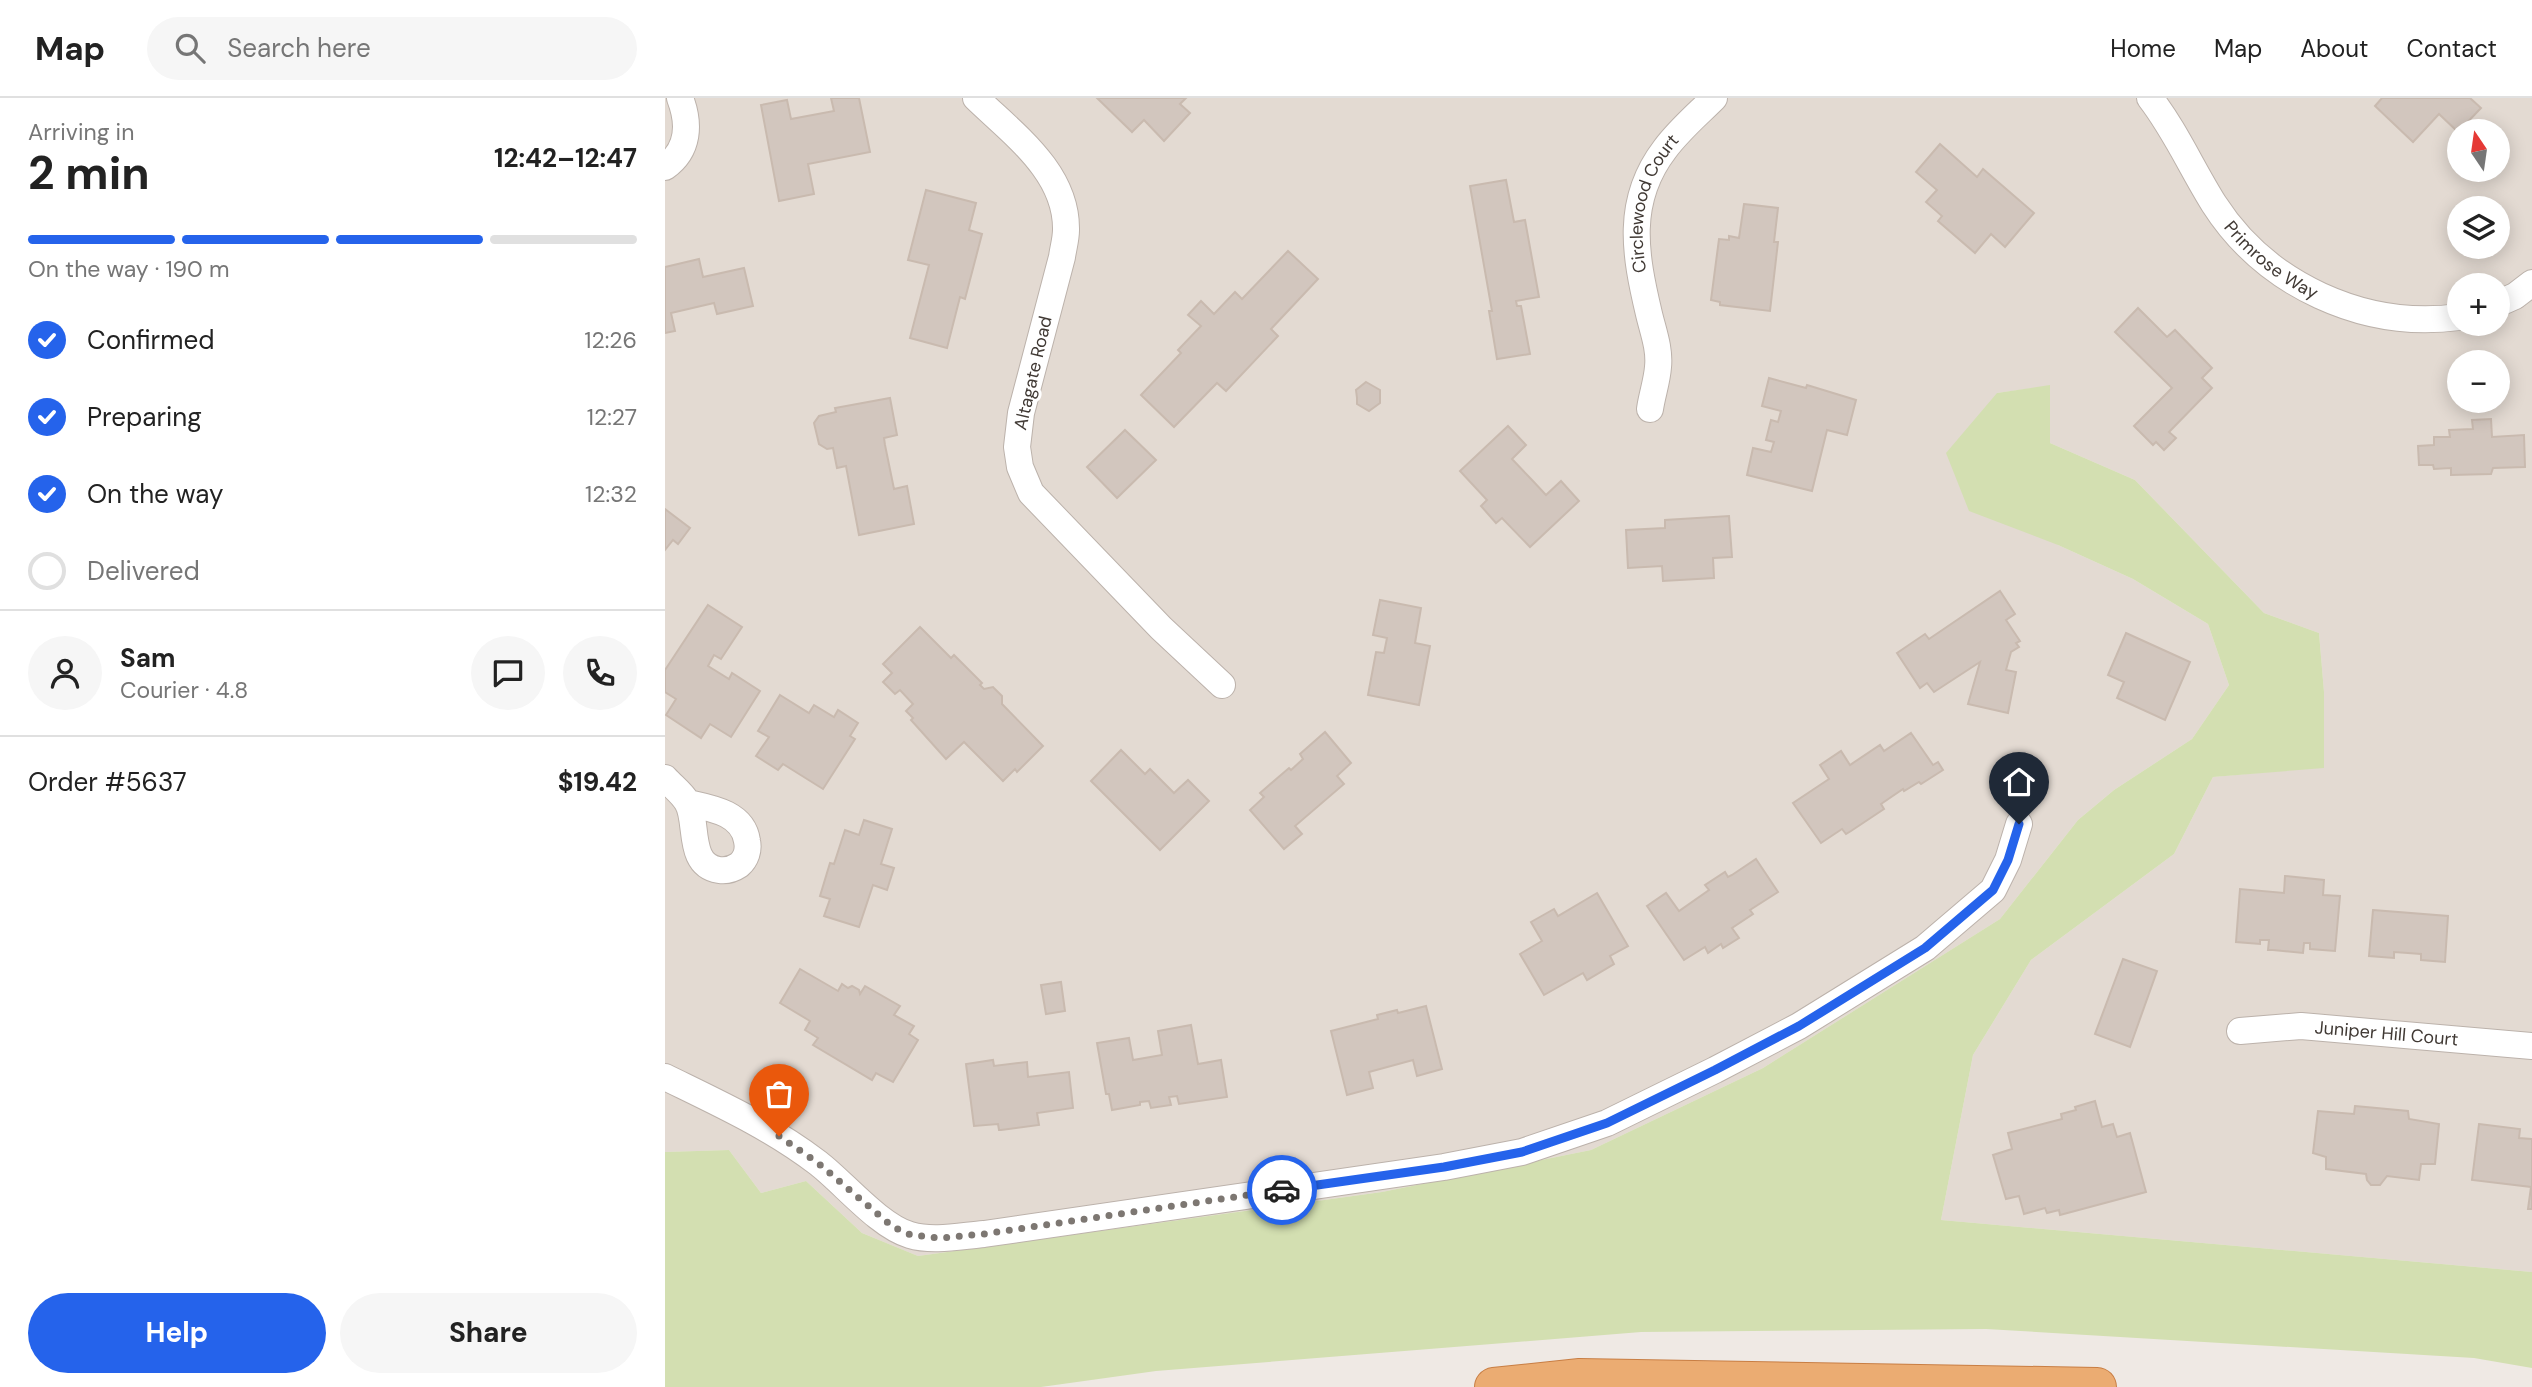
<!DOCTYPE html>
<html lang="en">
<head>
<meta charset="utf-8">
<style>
  body { margin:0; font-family:"DM Sans",sans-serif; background:#f6f6f6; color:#222; height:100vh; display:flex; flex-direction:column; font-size:26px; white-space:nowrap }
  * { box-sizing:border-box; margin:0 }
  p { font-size:23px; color:#767676 }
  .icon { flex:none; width:38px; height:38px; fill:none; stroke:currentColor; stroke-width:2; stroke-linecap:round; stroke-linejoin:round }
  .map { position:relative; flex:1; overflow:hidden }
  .sheet { display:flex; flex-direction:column; background:#fff; width:665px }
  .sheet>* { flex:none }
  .needle { width:46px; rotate:347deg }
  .controls { position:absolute; left:1782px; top:21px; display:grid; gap:14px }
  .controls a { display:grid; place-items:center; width:63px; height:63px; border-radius:50%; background:#fff; box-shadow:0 4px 18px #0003; font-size:35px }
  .pin { position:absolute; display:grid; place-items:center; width:60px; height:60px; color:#fff; margin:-72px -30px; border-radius:50% 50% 50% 0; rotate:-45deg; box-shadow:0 0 7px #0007 }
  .pin .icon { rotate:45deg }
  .courier { position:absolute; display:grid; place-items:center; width:70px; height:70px; margin:-35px; border:5px solid #2563eb; border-radius:50%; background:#fff; color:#222; box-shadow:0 2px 9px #0007 }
  .headline em { font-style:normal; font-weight:700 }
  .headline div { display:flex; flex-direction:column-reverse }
  .headline { display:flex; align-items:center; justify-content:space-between; height:119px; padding:0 28px }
  h1 { font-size:46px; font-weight:700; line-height:52px }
  .bar { display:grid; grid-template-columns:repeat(4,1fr); gap:10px 7px; align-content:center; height:84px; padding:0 28px }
  .bar i { height:9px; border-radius:5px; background:#e0e0e0 }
  .bar .current { background:#2563eb }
  .bar p { grid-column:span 4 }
  .line { display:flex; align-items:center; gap:18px; padding:0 28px; border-top:2px solid #e0e0e0 }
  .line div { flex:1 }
  .round { display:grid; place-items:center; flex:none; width:74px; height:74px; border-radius:37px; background:#f6f6f6 }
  ol { padding:0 28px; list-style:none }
  li { display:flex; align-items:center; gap:21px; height:77px }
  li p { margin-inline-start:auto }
  li .icon { padding:7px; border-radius:50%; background:#2563eb; color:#fff; stroke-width:4 }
  li:last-child { color:#767676 }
  li i { width:38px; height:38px; border:4px solid #e0e0e0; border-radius:50% }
  .cta { display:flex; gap:14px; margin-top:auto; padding:14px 28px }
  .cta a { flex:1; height:80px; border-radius:42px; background:#2563eb; color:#fff; font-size:28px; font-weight:700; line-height:80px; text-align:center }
  .cta a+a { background:#f6f6f6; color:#222 }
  header { display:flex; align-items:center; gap:42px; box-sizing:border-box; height:98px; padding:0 35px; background:#fff; border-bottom:2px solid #e0e0e0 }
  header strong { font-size:33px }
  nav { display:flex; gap:38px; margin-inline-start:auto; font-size:24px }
  .search { width:490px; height:63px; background:#f6f6f6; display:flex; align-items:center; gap:18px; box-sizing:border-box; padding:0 24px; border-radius:38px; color:#767676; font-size:26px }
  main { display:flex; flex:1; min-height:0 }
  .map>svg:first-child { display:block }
  .residential { fill:#e3dad2; fill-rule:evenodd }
  .green { fill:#d3dfb1 }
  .building { fill:#d2c6be; stroke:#c9baaf; stroke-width:2 }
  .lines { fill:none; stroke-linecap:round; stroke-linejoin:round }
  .minor-casing { stroke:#bcb2ab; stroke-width:28 }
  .motorway-casing { stroke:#c87e44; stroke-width:40 }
  .minor { stroke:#fff; stroke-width:26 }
  .motorway { stroke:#ebac72; stroke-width:38 }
  .done { stroke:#7d7772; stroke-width:7; stroke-dasharray:0 12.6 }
  .route { stroke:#2563eb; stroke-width:9 }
  .labels { text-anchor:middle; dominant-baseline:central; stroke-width:6; stroke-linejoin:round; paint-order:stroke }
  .street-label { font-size:18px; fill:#403934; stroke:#fff }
</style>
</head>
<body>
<header>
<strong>Map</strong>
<div class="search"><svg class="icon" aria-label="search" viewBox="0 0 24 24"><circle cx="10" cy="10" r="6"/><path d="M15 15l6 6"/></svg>Search here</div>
<nav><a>Home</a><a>Map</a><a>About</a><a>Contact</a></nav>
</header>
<main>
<section class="sheet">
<div class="headline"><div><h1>2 min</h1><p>Arriving in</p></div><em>12:42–12:47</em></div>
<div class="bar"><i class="current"></i><i class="current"></i><i class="current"></i><i></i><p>On the way · 190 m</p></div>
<ol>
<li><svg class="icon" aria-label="check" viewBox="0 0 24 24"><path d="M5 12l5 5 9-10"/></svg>Confirmed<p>12:26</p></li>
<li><svg class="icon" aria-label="check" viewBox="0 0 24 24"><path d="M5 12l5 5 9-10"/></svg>Preparing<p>12:27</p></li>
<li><svg class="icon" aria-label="check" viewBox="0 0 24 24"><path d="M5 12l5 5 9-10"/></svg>On the way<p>12:32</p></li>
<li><i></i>Delivered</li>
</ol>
<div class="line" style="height:126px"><a class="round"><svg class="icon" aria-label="person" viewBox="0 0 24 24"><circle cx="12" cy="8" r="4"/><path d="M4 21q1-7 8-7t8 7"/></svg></a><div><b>Sam</b><p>Courier · 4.8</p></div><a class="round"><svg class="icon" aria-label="chat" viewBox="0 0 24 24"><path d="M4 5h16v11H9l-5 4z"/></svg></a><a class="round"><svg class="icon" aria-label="phone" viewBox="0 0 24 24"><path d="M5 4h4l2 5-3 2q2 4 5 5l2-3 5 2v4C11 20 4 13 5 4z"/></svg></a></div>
<div class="line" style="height:91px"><div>Order #5637</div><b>$19.42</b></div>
<div class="cta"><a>Help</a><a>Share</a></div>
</section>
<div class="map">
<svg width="1867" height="1289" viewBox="0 0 1867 1289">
  <rect width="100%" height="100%" fill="#efe9e4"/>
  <path class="residential" d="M0 0H1867V1174L1276 1122 1308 957 1366 862 1509 756 1548 679 1659 669V594L1654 535 1599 515 1470 382 1385 345V288L1332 295 1393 447 1468 481 1543 526 1564 587 1527 641 1449 692 1413 722 1335 821 1098 970 926 1052 717 1094 253 1158 197 1135 141 1083 96 1095 64 1052 0 1054ZM1794 33H1832V72H1794ZM1794 110H1832V149H1794ZM1794 187H1832V226H1794ZM1794 264H1832V303H1794Z"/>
  <path class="green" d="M1385 287V345L1470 382 1599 515 1654 535 1659 594V670L1548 679 1509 756 1366 862 1308 957 1276 1122 1867 1174V1270L1809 1260 1321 1231 976 1234 491 1273 376 1289H0V1054L64 1052 96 1095 141 1083 197 1135 253 1158 717 1094 926 1052 1098 970 1335 821 1413 722 1449 692 1527 641 1564 587 1543 526 1468 481 1393 447 1304 413 1281 355 1332 295Z"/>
  <g class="building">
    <path d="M166 0H194L205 54 143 66 149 96 114 103 96 7 122 2 126 21 169 13Z"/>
    <path d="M432 0H521L515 6 525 15 499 43 479 22 467 34Z"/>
    <path d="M1717 0H1805L1816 10 1793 34 1774 16 1748 44 1710 8Z"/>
    <path d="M1275 46 1312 79 1318 71 1369 115 1340 149 1326 136 1310 155 1273 123 1277 118 1261 104 1272 92 1251 74Z"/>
    <path d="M841 82 849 124 860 122 874 199 851 203 852 208H856L865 256 832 261 824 213H827L805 88Z"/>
    <path d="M261 92 311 105 304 132 317 136 300 201 295 199 282 250 245 240 264 167 243 162Z"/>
    <path d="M1079 106 1113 110 1109 144H1113L1105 213 1055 207V204L1046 202 1054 141 1064 142V138L1074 140Z"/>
    <path d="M623 153 653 181 606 231 613 238 561 293 552 285 509 329 476 297 516 255 513 252 536 228 523 217 536 203 549 216 570 194 577 201Z"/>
    <path d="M34 161 38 179 79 170 88 208 52 216 49 205 6 215 10 233 0 235V169Z"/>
    <path d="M1473 210 1502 239 1510 232 1547 270 1537 280 1547 290 1504 334 1511 340 1499 352 1491 344 1488 347 1469 328 1507 290 1450 234Z"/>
    <path d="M1104 280 1141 290 1142 287 1191 302 1182 337 1162 332 1147 393 1082 377 1088 350 1106 354 1109 344 1101 342 1106 322 1113 324 1116 313 1097 308Z"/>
    <path d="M701 284 715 292V305L704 313 692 306V300L691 292Z"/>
    <path d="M225 300 232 337 219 340 220 347 229 391 242 388 249 426 194 437 181 368 172 370 168 350 162 351 154 346 149 325 154 318 171 314 170 310Z"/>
    <path d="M1826 321 1827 339 1859 337 1860 369 1828 370 1826 376 1786 377V370L1769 371 1768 367H1754L1753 348 1769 347V339H1785L1784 332 1808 331 1807 322Z"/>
    <path d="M843 328 861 347 847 361 867 382 881 397 896 383 914 403 865 449 837 420 831 425 816 408 822 402 795 373Z"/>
    <path d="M460 332 491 362 452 400 422 369Z"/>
    <path d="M0 411 25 430 13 446 8 442 0 452Z"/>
    <path d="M1064 418 1067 459 1048 460 1049 480 998 483 997 468 963 470 961 432 1000 430V422Z"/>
    <path d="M1335 493 1350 516 1341 522 1355 543 1351 545 1354 549 1346 554 1341 572 1351 574 1343 615 1303 606 1315 564 1269 594 1262 585 1255 590 1232 555 1260 536 1264 541Z"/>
    <path d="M715 502 756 510 750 545 765 548 754 607 703 597 711 554 719 555 722 540 708 537Z"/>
    <path d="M43 507 77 529 56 561 49 557 43 568 64 581 67 575 95 593 66 639 45 626 36 640 1 617 11 601 0 594V572Z"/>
    <path d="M255 529 286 560 289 557 317 585 315 587 319 591 328 589 337 598V606L378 648 352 674 350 671 338 683 299 644 281 661 246 622 248 620 241 613 248 606 235 592 230 596 218 584 227 575 218 566Z"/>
    <path d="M1461 535 1525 564 1500 622 1452 600 1459 584 1443 577Z"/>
    <path d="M115 597 144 615 149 607 169 619 173 612 193 625 185 638 190 641 158 691 118 666 113 672 91 658 104 639 93 633Z"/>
    <path d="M660 634 686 665 672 678 679 686 630 728 637 736 619 751 585 712 599 699 595 695 624 670 626 672 638 661 635 656Z"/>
    <path d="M1246 635 1268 667 1273 664 1278 672 1256 686 1254 684 1239 693 1238 691 1216 706 1219 711 1186 733 1181 736 1177 731 1156 745 1128 705 1164 681 1155 667 1176 653 1185 667 1215 647 1219 653Z"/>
    <path d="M456 652 480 676 485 671 509 695 523 682 544 703 495 752 426 683Z"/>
    <path d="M199 722 227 731 216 766 229 770 222 792 208 787 194 829 159 818 165 801 155 798 165 765 169 766 180 732 194 737Z"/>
    <path d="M1091 761 1113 794 1085 812 1088 816 1067 830 1074 840 1058 850 1056 846 1043 855 1040 849 1019 862 982 808 1001 795 1014 813 1044 792 1040 787 1060 774 1063 779 1067 777Z"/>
    <path d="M1620 778 1659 782 1658 797 1675 798 1670 853 1645 851V845H1639L1638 855 1608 852H1603L1604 842H1595V846L1571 844 1575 791 1619 795Z"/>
    <path d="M932 795 963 848 945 858 949 866 922 882 918 875 879 897 855 856 877 843 866 824 889 811 893 818Z"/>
    <path d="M1708 812 1783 818 1780 864 1756 862V856L1743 855 1729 854V860L1704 858Z"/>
    <path d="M1458 861 1492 873 1465 949 1430 936Z"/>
    <path d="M135 871 173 893 177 886 183 890 187 888 194 892 195 896 200 888 235 908 229 917 249 928 244 936 253 942 228 984 211 975 207 982 148 947 153 940 140 932 145 923 115 905Z"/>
    <path d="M396 884 400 913 381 916 376 887Z"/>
    <path d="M761 908 777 971 752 978 748 962 704 974 708 990 682 997 666 933 713 921 712 917 732 912 733 915Z"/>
    <path d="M526 927 533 966 556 962 562 999 514 1006 512 998 504 999 506 1007 486 1010 484 1003 475 1004V1007L447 1012 444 996H441L432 945 464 940 468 962 497 957 493 933Z"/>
    <path d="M328 962 329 968 362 964 363 979 404 974 408 1010 372 1015 374 1027 336 1032H334L333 1026 309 1028 301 966Z"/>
    <path d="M1430 1003 1437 1029 1448 1026 1452 1039 1465 1035 1481 1094 1395 1117 1394 1112 1382 1115 1380 1110 1359 1116 1354 1098 1341 1101 1328 1057 1347 1051 1343 1035 1397 1021 1396 1016 1411 1012 1410 1009Z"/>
    <path d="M1690 1008 1743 1013 1744 1021 1774 1026 1770 1066H1756L1754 1082 1722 1078 1715 1087H1706L1702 1082 1701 1076 1661 1071V1059L1648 1055 1653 1013 1689 1016Z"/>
    <path d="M1814 1026 1855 1031 1854 1040 1867 1041V1111H1863L1866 1089 1807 1082Z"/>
  </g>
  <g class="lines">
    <g class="minor-casing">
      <g id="minor">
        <path d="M311 0C348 36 402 74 401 132 401 141 398 151 397 159L356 315 352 349 355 369 366 395 496 530 557 587"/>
        <path id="s1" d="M1485 0C1510 32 1527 71 1549 106 1601 187 1699 232 1794 219"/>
        <path d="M0 69C24 52 25 26 15 0"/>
        <path d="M1832 206 1850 198 1867 185"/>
        <path id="s2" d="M985 311C987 297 992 283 993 269 995 251 988 233 984 216 970 157 960 103 1000 51 1014 32 1033 16 1049 0"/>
        <path d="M0 680C7 688 17 695 22 704 34 722 21 767 54 772 60 773 68 771 74 767 81 761 84 752 82 743 78 715 46 710 23 705"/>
        <path id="s3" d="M1575 933 1636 928 1867 948"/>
        <path d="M0 979C53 1005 106 1029 153 1065 179 1085 214 1128 245 1137 268 1144 295 1138 319 1136L779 1069 857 1054 942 1025 1050 972 1134 928 1260 850 1328 792 1343 762 1354 726"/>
      </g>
    </g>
    <g class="motorway-casing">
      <path id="motorway" d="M829 1289 915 1280 1432 1289"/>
    </g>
    <use href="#minor" class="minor"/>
    <use href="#motorway" class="motorway"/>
  </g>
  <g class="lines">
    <path class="done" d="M114 1038 153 1065 228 1129 246 1137 275 1140 319 1136 617 1092"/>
    <path class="route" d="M617 1092 779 1069 857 1054 942 1025 1050 972 1134 928 1260 850 1328 792 1343 762 1354 726"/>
  </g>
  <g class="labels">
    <g class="street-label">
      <text stroke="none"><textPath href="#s2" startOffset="212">Circlewood Court</textPath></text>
      <text stroke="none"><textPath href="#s1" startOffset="205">Primrose Way</textPath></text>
      <text transform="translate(368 275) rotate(-77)">Altagate Road</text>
      <text stroke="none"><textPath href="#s3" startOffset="147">Juniper Hill Court</textPath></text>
    </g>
  </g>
</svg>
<div class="controls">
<a><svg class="needle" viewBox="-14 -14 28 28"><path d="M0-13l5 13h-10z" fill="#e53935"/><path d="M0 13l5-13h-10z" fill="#767676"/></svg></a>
<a><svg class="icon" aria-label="layers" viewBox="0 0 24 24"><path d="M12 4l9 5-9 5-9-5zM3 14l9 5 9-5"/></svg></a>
<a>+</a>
<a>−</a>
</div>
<div class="pin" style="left:114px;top:1038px;background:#ea580c"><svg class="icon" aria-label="bag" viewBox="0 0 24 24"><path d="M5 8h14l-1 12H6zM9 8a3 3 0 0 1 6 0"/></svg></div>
<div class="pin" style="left:1354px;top:726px;background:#1f2937"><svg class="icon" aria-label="home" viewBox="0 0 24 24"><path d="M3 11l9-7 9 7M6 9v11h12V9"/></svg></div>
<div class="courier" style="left:617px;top:1092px"><svg class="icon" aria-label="car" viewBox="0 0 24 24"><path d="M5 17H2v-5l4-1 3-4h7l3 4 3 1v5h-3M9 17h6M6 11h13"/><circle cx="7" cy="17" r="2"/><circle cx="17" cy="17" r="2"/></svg></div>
</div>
</main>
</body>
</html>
